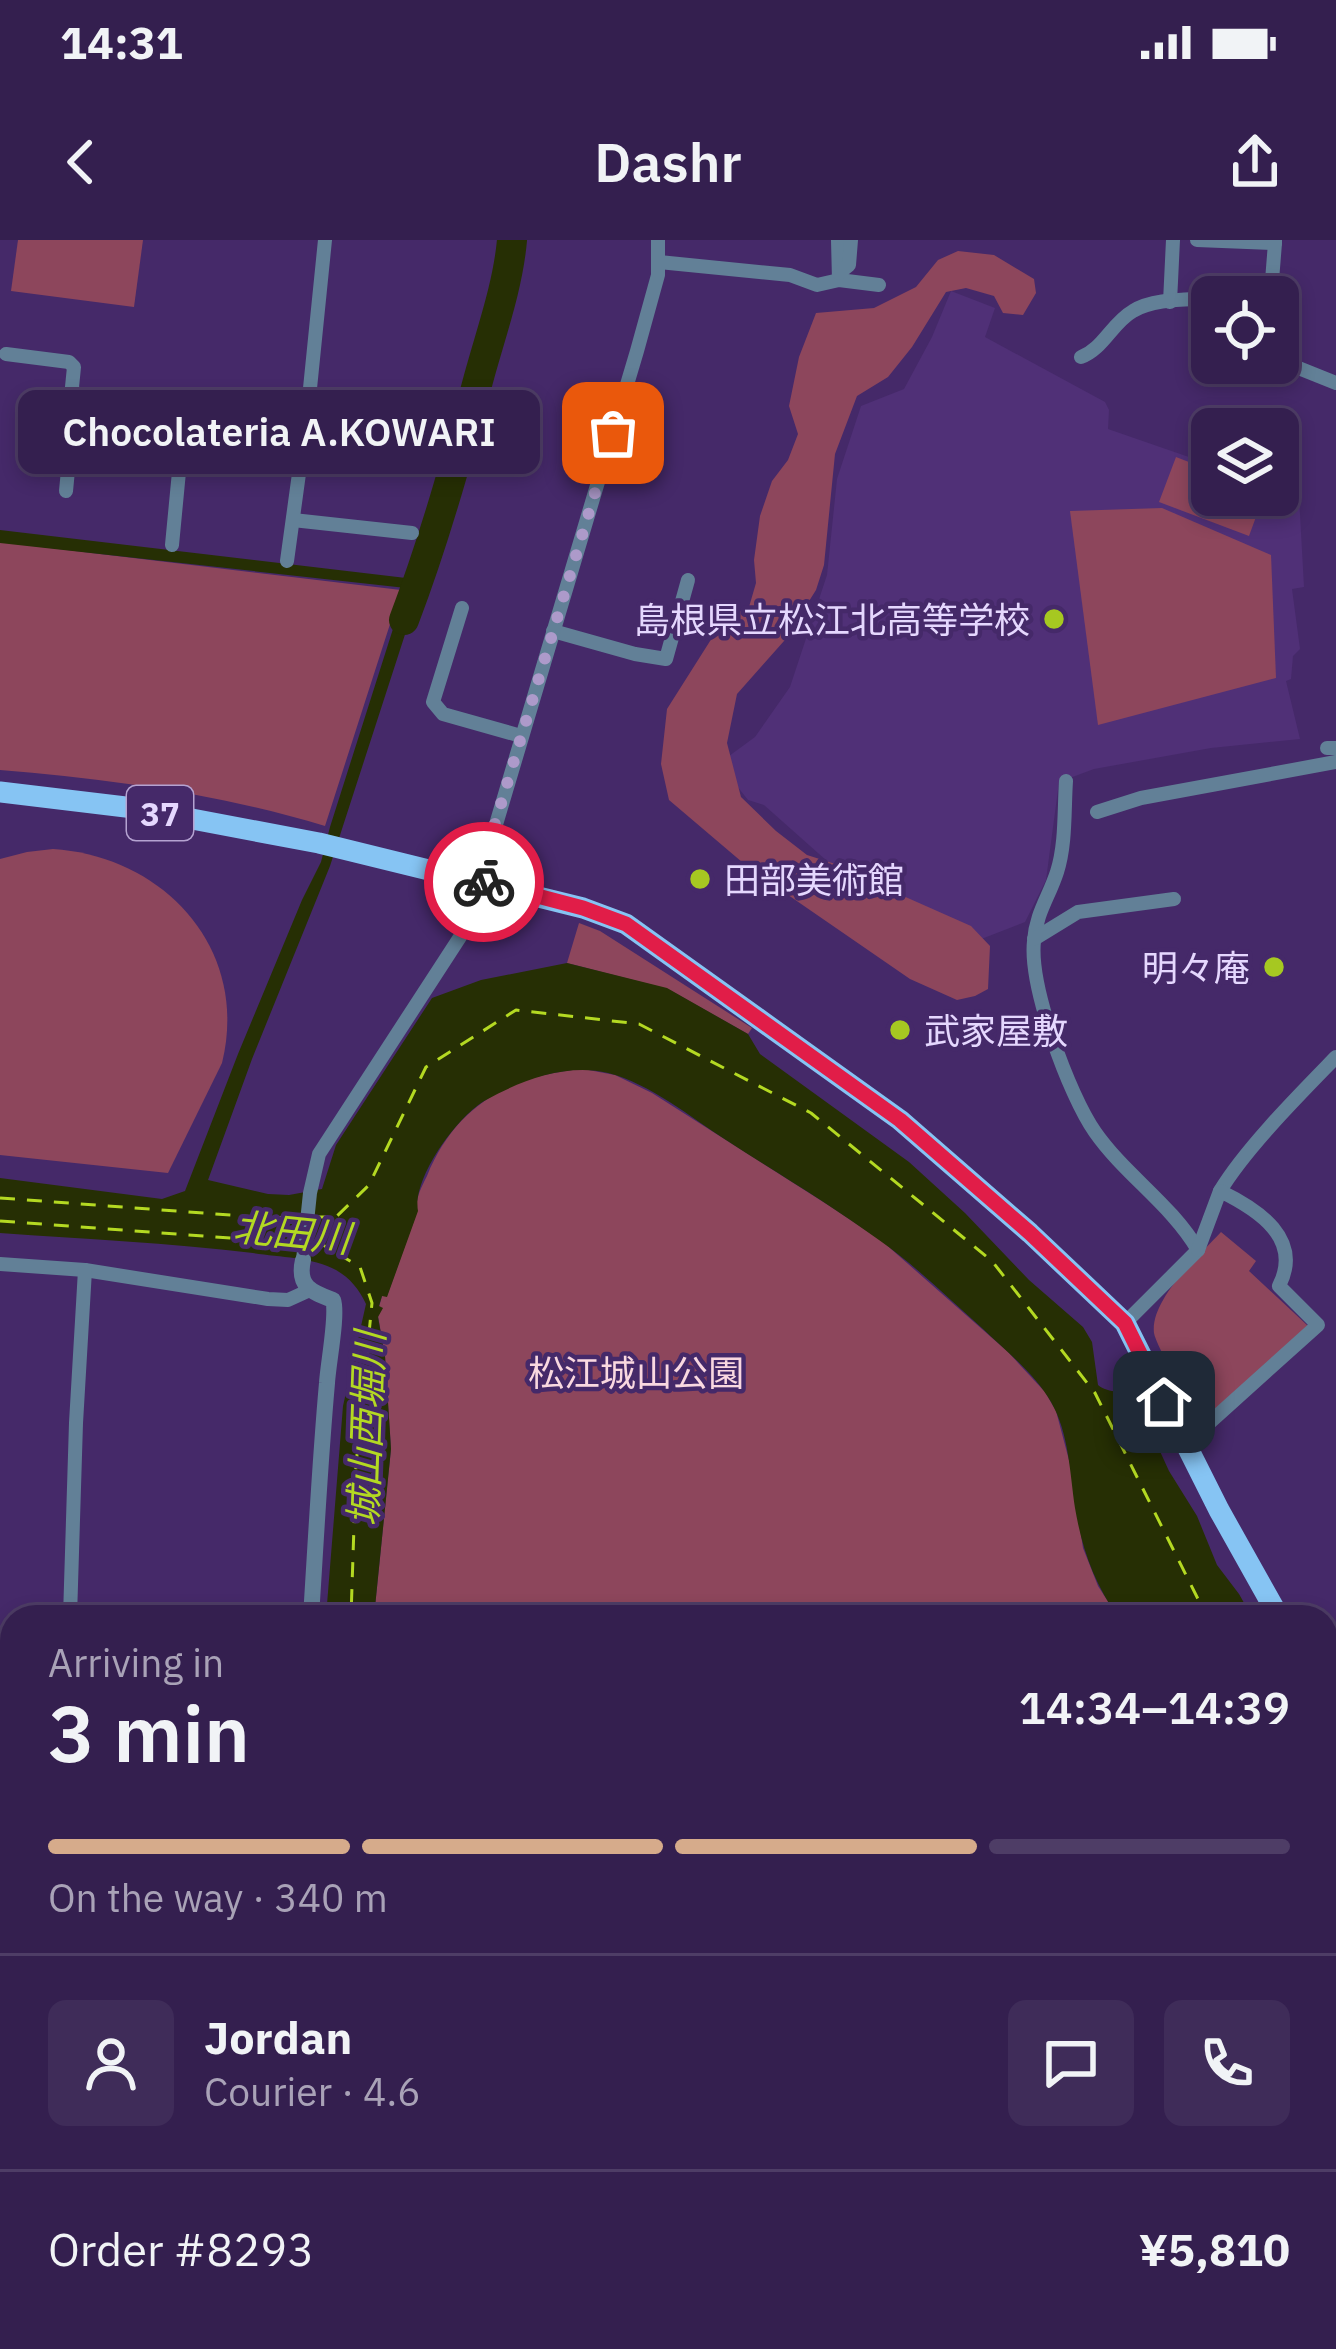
<!DOCTYPE html>
<html lang="en">
<head>
<meta charset="utf-8">
<style>
  body { margin:0; font-family:"IBM Plex Sans","Noto Sans JP",sans-serif; background:#3f2c59; color:#f1f3f6; height:100vh; display:flex; flex-direction:column; font-size:45px; white-space:nowrap }
  * { box-sizing:border-box; margin:0 }
  p { font-size:39px; color:#a9a2b7 }
  .icon { flex:none; width:66px; height:66px; fill:none; stroke:currentColor; stroke-width:2; stroke-linecap:round; stroke-linejoin:round }
  .map { position:relative; flex:1; overflow:hidden }
  .sheet { position:absolute; left:0px; top:1365px; width:1338px; height:744px; display:flex; flex-direction:column; background:#341f4f; border-radius:36px 36px 0 0; box-shadow:0 6px 18px #0003,0 0 0 3px #4e3d66 }
  .sheet>* { flex:none }
  .fabs { position:absolute; left:1191px; top:36px; display:grid; gap:24px }
  .fabs a { display:grid; place-items:center; width:108px; height:108px; border-radius:18px; background:#341f4f; box-shadow:0 6px 18px #0003,0 0 0 3px #4e3d66; font-size:60px }
  .pin { position:absolute; display:grid; place-items:center; width:102px; height:102px; color:#fff; margin:-51px; border-radius:24px; box-shadow:0 6px 18px #0006 }
  .courier { position:absolute; display:grid; place-items:center; width:120px; height:120px; margin:-60px; border:9px solid #e11d48; border-radius:50%; background:#fff; color:#222; box-shadow:0 3px 15px #0007 }
  .bubble { position:absolute; height:84px; border-radius:18px; background:#341f4f; box-shadow:0 6px 18px #0003,0 0 0 3px #4e3d66; font-size:39px; font-weight:600; line-height:84px; text-align:center }
  .summary em { font-style:normal; font-weight:600 }
  .summary div { display:flex; flex-direction:column-reverse }
  .summary { display:flex; align-items:center; justify-content:space-between; height:204px; padding:0 48px }
  h1 { font-size:78px; font-weight:600; line-height:90px }
  .bar { display:grid; grid-template-columns:repeat(4,1fr); gap:18px 12px; align-content:center; height:144px; padding:0 48px }
  .bar i { height:15px; border-radius:9px; background:#4e3d66 }
  .bar .active { background:#d6ab8b }
  .bar p { grid-column:span 4 }
  .line { display:flex; align-items:center; gap:30px; padding:0 48px; border-top:3px solid #4e3d66 }
  .line div { flex:1 }
  .round { display:grid; place-items:center; flex:none; width:126px; height:126px; border-radius:18px; background:#3f2c59 }
  .status { display:flex; justify-content:space-between; align-items:center; height:84px; padding:0 60px; background:#341f4f; direction:ltr }
  .status svg { height:33px; fill:currentColor }
  header { display:flex; justify-content:space-between; align-items:center; height:156px; padding:0 48px; background:#341f4f; font-size:54px; font-weight:600 }
  .map>svg:first-child { display:block }
  .built { fill:#503077 }
  .green { fill:#8d465c }
  .water { fill:#262f04 }
  .lines { fill:none; stroke-linecap:round; stroke-linejoin:round }
  .river { stroke:#262f04; stroke-width:30 }
  .ferry { stroke:#b4d922; stroke-width:3; stroke-dasharray:15 12; stroke-linecap:butt }
  .minor { stroke:#628097; stroke-width:14 }
  .tertiary { stroke:#628097; stroke-width:16 }
  .primary { stroke:#86c4f3; stroke-width:21 }
  .done { stroke:#ad9aca; stroke-width:12; stroke-dasharray:0 21.6 }
  .route { stroke:#e11d48; stroke-width:15 }
  .poi-dot { fill:#a6c821; stroke:#452969; stroke-width:4.5 }
  .labels { text-anchor:middle; dominant-baseline:central; stroke-width:9; stroke-linejoin:round; paint-order:stroke }
  .shield { fill:#452969; stroke:#b5a3d1; stroke-width:3 }
  .shield-label { font-size:33px; font-weight:bold; fill:#e5d7fe }
  .poi-label { font-size:36px; fill:#e5d7fe; stroke:#452969; text-anchor:end }
  .park-label { font-size:36px; fill:#f9d8e0; stroke:#452969 }
  .water-label { font-size:39px; font-style:italic; fill:#b4d922; stroke:#452969 }
</style>
</head>
<body>
<div class="status"><b>14:31</b><svg viewBox="0 0 49 12"><path d="M0 12V9h3v3zM5 12V6h3v6zM10 12V3h3v9zM15 12V0h3v12zM26 1h20v11H26zM47 4h2v5h-2z"/></svg></div>
<header><svg class="icon" aria-label="back" viewBox="0 0 24 24"><path d="M15 5l-7 7 7 7"/></svg>Dashr<svg class="icon" aria-label="share" viewBox="0 0 24 24"><path d="M12 15V3M7 8l5-5 5 5M5 13v7h14v-7"/></svg></header>
<div class="map">
<svg width="1336" height="2109" viewBox="0 0 1336 2109">
  <rect width="100%" height="100%" fill="#452969"/>
  <path class="built" d="M951 51 995 68 985 97 1105 162 1109 170 1108 189 1212 225V255H1278V248L1299 256 1304 347 1292 349 1300 409 1293 416 1291 439 1286 441 1300 499 1211 508 1094 529 1059 542 1046 640 1025 682 935 717 764 565 748 560 737 546 725 519 755 497 790 447 827 335 837 239 861 166 904 149 932 97Z"/>
  <g class="green">
    <path d="M18 0H143L134 67 11 51Z"/>
    <path d="M958 11 994 15 1034 39 1036 53 1023 75 1003 73 994 56 966 48 946 52 912 107 888 137 857 156 835 214 824 325 816 350 784 401 737 454 727 503 741 557 776 591 807 615 848 628 892 651 971 686 990 706 988 749 975 756 957 760 910 739 749 628 669 560 661 524 667 469 724 379 749 367 756 343 754 320 760 276 772 241 788 220 798 194 789 166 799 117 816 73 874 68 916 47 938 20Z"/>
    <path d="M1176 217 1212 231V255H1264L1249 296 1159 262Z"/>
    <path d="M1162 268 1271 315 1276 438 1098 485 1070 271Z"/>
    <path d="M0 302 401 350 325 586C220 554 109 539 0 530Z"/>
    <path d="M53 609C164 616 250 709 222 823L168 933 0 915V619L27 612Z"/>
    <path d="M579 683 600 691 752 788 748 794 668 749 567 723Z"/>
    <path d="M583 829 615 835 652 853 828 965 882 1001 1008 1112 1045 1152 1056 1171 1070 1224 1083 1308 1098 1346 1118 1377H374L391 1209 385 1116 378 1076 382 1069 379 1067 382 1056H387L417 972C415 959 421 948 427 936 455 867 509 835 583 829Z"/>
    <path d="M1221 992 1256 1021 1249 1031 1308 1086 1209 1178H1198C1190 1163 1156 1106 1154 1093 1150 1059 1200 1015 1221 992Z"/>
    <path d="M1326 1559 1336 1560V2109H537L535 2097H1326Z"/>
  </g>
  <g class="water">
    <path d="M0 290 406 338 422 342 330 626 252 819 208 940 268 954 289 955 322 949 336 905 432 758 481 740 567 723 667 748 748 794 760 814 909 922 965 973 1029 1040 1083 1087 1092 1102 1098 1145C1110 1155 1123 1148 1136 1159L1169 1231 1197 1276 1217 1325 1239 1354 1252 1377H1118C1094 1343 1082 1309 1075 1268 1070 1234 1069 1193 1051 1162 1035 1134 1006 1111 983 1089 949 1059 916 1026 879 1000 830 964 777 933 726 900 690 877 651 844 608 833 567 823 522 840 486 860 457 876 412 939 418 971L387 1057 382 1056 379 1066 383 1068 378 1077 385 1116 391 1209 374 1377H326L343 1166 366 1064C359 1049 350 1038 336 1030 312 1017 279 1017 253 1013 169 1003 84 999 0 993V938L162 959 185 951 238 814 302 660 321 622 330 587 406 348 0 303Z"/>
    <path d="M1326 1469 1336 1473V1560L1326 1559Z"/>
  </g>
  <g class="lines">
    <path class="river" d="M404 380C434 301 457 219 479 137 491 93 508 46 512 0"/>
    <g class="ferry">
      <path d="M0 958 270 978 302 977"/>
      <path d="M311 977H336L369 945 426 827 516 770 639 784 811 873 992 1021 1095 1153 1207 1377"/>
      <path d="M0 981 297 1003"/>
      <path d="M313 1004 323 1005 360 1027 372 1063 356 1225 351 1377"/>
      <path d="M1326 1495 1336 1497"/>
      <path d="M512 2097V2109"/>
    </g>
    <g class="minor">
      <path d="M838 0 839 40"/>
      <path d="M1197 0 1275 3V0"/>
      <path d="M659 22 790 35 817 45 839 40 879 45"/>
      <path d="M839 33 849 25 851 0"/>
      <path d="M1230 57 1271 53 1275 3"/>
      <path d="M1170 62 1173 0"/>
      <path d="M6 114 69 122 74 127 72 147 75 157 305 185"/>
      <path d="M1081 117C1103 109 1112 83 1133 71 1154 58 1188 60 1212 58"/>
      <path d="M1296 127 1336 143"/>
      <path d="M66 251 75 157"/>
      <path d="M293 280 412 293"/>
      <path d="M172 305 185 169"/>
      <path d="M287 321 308 168 325 0"/>
      <path d="M462 368 433 462 443 474 521 496"/>
      <path d="M553 391 635 414 666 419 688 340"/>
      <path d="M1327 508H1336"/>
      <path d="M1066 541C1064 570 1066 604 1057 632 1049 657 1036 673 1034 701 1029 746 1069 855 1095 892 1125 935 1171 964 1198 1010L1125 1083"/>
      <path d="M1097 572 1141 558 1336 522"/>
      <path d="M1034 699 1078 672 1174 659"/>
      <path d="M1220 951C1246 908 1300 854 1336 817"/>
      <path d="M303 1020 310 953 319 914 460 697 486 618 637 111 658 35V0"/>
      <path d="M0 1024 85 1030 268 1059 288 1060 310 1050"/>
      <path d="M1184 1201 1208 1184 1318 1085 1279 1046C1303 999 1259 970 1220 951L1198 1010"/>
      <path d="M70 1377 76 1183 85 1030"/>
      <path d="M1326 1426 1336 1411"/>
      <path d="M0 1703 12 1704"/>
      <path d="M0 1903 12 1904"/>
      <path d="M0 1976 12 1977"/>
      <path d="M28 2109 29 2097"/>
      <path d="M107 2109V2097"/>
    </g>
    <g class="tertiary">
      <path d="M303 1020C297 1046 311 1052 333 1060 338 1074 328 1124 327 1143 320 1221 316 1299 311 1377"/>
      <path d="M355 2109 356 2097"/>
    </g>
    <g class="primary">
      <path d="M0 552 134 568 319 603 583 668 626 684 900 880 1030 993 1125 1083 1219 1270 1279 1377"/>
      <path d="M1326 1438 1336 1444"/>
    </g>
  </g>
  <g class="lines">
    <path class="done" d="M484 642 478 640 613 193"/>
    <path class="route" d="M484 642 583 668 626 684 900 880 1030 993 1125 1083 1164 1162"/>
  </g>
  <g class="poi-dot">
    <circle cx="1054" cy="379" r="12"/>
    <circle cx="700" cy="639" r="12"/>
    <circle cx="1274" cy="727" r="12"/>
    <circle cx="900" cy="790" r="12"/>
  </g>
  <g class="labels">
    <rect class="shield" x="127" y="546" width="66" height="54" rx="9"/>
    <g class="shield-label">
      <text x="160" y="573">37</text>
    </g>
    <g class="poi-label">
      <text x="1030" y="379">島根県立松江北高等学校</text>
      <text x="724" y="639" text-anchor="start">田部美術館</text>
      <text x="1250" y="727">明々庵</text>
      <text x="924" y="790" text-anchor="start">武家屋敷</text>
    </g>
    <g class="park-label">
      <text x="636" y="1132">松江城山公園</text>
    </g>
    <g class="water-label">
      <text transform="translate(292 992) rotate(6)">北田川</text>
      <text transform="translate(366 1189) rotate(-88)">城山西堀川</text>
    </g>
  </g>
</svg>
<div class="fabs">
<a><svg class="icon" aria-label="locate" viewBox="0 0 24 24"><circle cx="12" cy="12" r="6"/><path d="M12 2v4M12 18v4M2 12h4M18 12h4"/></svg></a>
<a><svg class="icon" aria-label="layers" viewBox="0 0 24 24"><path d="M12 4l9 5-9 5-9-5zM3 14l9 5 9-5"/></svg></a>
</div>
<div class="pin" style="left:613px;top:193px;background:#ea580c"><svg class="icon" aria-label="bag" viewBox="0 0 24 24"><path d="M5 8h14l-1 12H6zM9 8a3 3 0 0 1 6 0"/></svg></div>
<div class="pin" style="left:1164px;top:1162px;background:#1f2937"><svg class="icon" aria-label="home" viewBox="0 0 24 24"><path d="M3 11l9-7 9 7M6 9v11h12V9"/></svg></div>
<div class="courier" style="left:484px;top:642px"><svg class="icon" aria-label="bike" viewBox="0 0 24 24"><circle cx="6" cy="16" r="4"/><circle cx="18" cy="16" r="4"/><path d="M6 16l4-8h5l3 8M10 8l3 8H6M13 5h3"/></svg></div>
<div class="bubble" style="left:18px;top:150px;width:522px">Chocolateria A.KOWARI</div>
<section class="sheet">
<div class="summary"><div><h1>3 min</h1><p>Arriving in</p></div><em>14:34–14:39</em></div>
<div class="bar"><i class="active"></i><i class="active"></i><i class="active"></i><i></i><p>On the way · 340 m</p></div>
<div class="line" style="height:216px"><a class="round"><svg class="icon" aria-label="person" viewBox="0 0 24 24"><circle cx="12" cy="8" r="4"/><path d="M4 21q1-7 8-7t8 7"/></svg></a><div><b>Jordan</b><p>Courier · 4.6</p></div><a class="round"><svg class="icon" aria-label="chat" viewBox="0 0 24 24"><path d="M4 5h16v11H9l-5 4z"/></svg></a><a class="round"><svg class="icon" aria-label="phone" viewBox="0 0 24 24"><path d="M5 4h4l2 5-3 2q2 4 5 5l2-3 5 2v4C11 20 4 13 5 4z"/></svg></a></div>
<div class="line" style="height:156px"><div>Order #8293</div><b>¥5,810</b></div>
</section>
</div>
</body>
</html>
